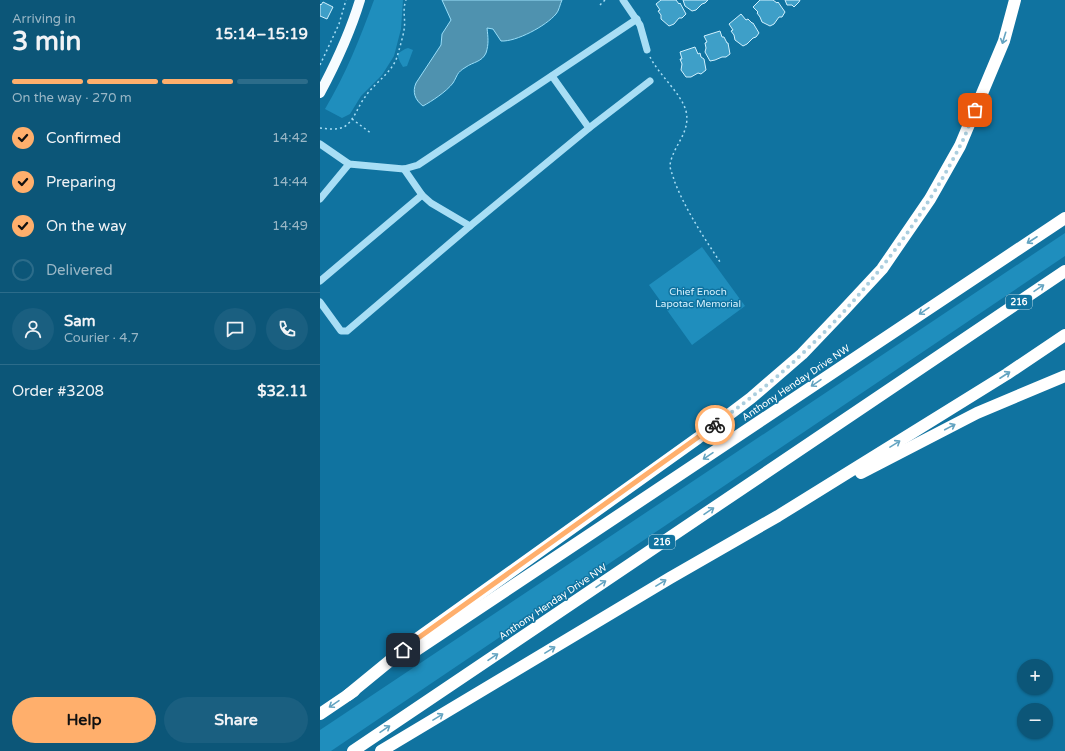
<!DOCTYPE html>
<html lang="en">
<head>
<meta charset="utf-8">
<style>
  body { margin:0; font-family:"Varela Round",sans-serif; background:#1a5f80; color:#f1f3f6; height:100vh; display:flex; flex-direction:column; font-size:15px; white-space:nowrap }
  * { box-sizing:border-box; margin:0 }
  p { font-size:13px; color:#9ab7c6 }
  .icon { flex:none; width:22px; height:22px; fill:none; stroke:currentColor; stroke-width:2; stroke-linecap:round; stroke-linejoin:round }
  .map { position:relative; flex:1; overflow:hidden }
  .drawer { display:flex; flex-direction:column; background:#0c5678; width:320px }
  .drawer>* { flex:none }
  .controls { position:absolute; left:697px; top:659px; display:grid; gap:8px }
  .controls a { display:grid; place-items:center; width:36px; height:36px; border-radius:50%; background:#0c5678; box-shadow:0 1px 3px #0004; font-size:20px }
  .pin { position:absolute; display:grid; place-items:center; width:34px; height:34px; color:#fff; margin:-17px; border-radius:8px; box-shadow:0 2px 6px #0006 }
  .courier { position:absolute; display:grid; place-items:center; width:40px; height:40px; margin:-20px; border:3px solid #ffaf6c; border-radius:50%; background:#fff; color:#222; box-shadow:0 1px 5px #0007 }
  .head em { font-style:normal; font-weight:700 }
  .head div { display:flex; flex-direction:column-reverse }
  .head { display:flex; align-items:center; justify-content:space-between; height:68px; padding:0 12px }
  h1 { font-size:26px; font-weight:700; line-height:30px }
  .bar { display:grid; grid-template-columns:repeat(4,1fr); gap:6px 4px; align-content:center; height:48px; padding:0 12px }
  .bar i { height:5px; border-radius:3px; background:#2c6c8a }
  .bar .active { background:#ffaf6c }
  .bar p { grid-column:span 4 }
  .line { display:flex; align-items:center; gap:10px; padding:0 12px; border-top:1px solid #2c6c8a }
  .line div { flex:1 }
  .round { display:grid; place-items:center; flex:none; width:42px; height:42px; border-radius:21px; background:#1a5f80 }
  ol { padding:0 12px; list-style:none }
  li { display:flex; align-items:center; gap:12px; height:44px }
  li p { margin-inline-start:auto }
  li .icon { padding:4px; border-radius:50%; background:#ffaf6c; color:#111; stroke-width:4 }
  li:last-child { color:#9ab7c6 }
  li i { width:22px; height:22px; border:2px solid #2c6c8a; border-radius:50% }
  .cta { display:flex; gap:8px; margin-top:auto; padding:8px 12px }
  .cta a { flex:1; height:46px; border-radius:24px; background:#ffaf6c; color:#111; font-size:16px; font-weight:700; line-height:46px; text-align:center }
  .cta a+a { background:#1a5f80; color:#f1f3f6 }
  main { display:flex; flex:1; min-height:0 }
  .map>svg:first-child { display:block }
  .green { fill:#1f8ebd }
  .water { fill:#4f92af; stroke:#99def9 }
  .building { fill:#3e9fc8; stroke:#d1f1fe }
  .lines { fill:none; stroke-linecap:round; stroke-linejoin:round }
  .path { stroke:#a8def5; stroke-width:1.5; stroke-dasharray:2 3; stroke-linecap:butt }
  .minor { stroke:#a8def5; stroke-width:7 }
  .major { stroke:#f6fcff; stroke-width:10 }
  .highway { stroke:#fff; stroke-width:12 }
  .oneway { stroke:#64a4c1 }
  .done { stroke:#abcede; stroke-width:4; stroke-dasharray:0 7.2 }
  .route { stroke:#ffaf6c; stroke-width:5 }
  .labels { text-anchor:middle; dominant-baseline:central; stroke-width:3; stroke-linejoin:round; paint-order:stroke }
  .shield { fill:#1073a0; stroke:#b7d5e2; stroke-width:1 }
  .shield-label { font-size:9px; font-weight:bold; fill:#fff }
  .park-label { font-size:10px; fill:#d6f2fe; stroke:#1073a0 }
  .street-label { font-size:10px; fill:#fff; stroke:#1073a0 }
</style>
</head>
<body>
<main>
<section class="drawer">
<div class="head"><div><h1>3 min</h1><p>Arriving in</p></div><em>15:14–15:19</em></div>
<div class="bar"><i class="active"></i><i class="active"></i><i class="active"></i><i></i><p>On the way · 270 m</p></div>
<ol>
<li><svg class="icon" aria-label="check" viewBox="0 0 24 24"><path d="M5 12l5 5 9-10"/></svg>Confirmed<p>14:42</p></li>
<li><svg class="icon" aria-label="check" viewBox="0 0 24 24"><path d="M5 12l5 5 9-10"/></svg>Preparing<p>14:44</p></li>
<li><svg class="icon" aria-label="check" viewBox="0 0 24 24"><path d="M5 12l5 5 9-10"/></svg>On the way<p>14:49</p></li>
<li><i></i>Delivered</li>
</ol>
<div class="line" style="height:72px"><a class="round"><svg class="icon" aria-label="person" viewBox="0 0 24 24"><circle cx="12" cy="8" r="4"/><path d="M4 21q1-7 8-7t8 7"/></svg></a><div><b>Sam</b><p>Courier · 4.7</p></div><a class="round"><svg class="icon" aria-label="chat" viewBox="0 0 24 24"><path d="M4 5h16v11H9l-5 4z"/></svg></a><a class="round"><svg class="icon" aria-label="phone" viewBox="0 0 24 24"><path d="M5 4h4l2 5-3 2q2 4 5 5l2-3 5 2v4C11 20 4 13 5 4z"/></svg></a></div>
<div class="line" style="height:52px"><div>Order #3208</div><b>$32.11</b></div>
<div class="cta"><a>Help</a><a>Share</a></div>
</section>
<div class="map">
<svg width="745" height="751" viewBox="0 0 745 751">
  <rect width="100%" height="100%" fill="#1073a0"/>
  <g class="green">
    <path d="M54 0H83L81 29 74 56 62 75 41 96 30 114 22 118 5 109C26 74 40 38 54 0Z"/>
    <path d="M88 48 93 50 87 66 83 67 80 62 77 54 85 49Z"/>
    <path d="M745 233V256L11 751H0V730Z"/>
    <path d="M382 247 425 306 372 345 329 285Z"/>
  </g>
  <path class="water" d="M122 0H242C240 4 239 11 236 14 226 26 196 42 181 41L173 29 167 28C168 37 169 44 166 53 162 62 153 62 146 67 136 73 138 75 133 83 126 92 112 101 103 106 95 100 92 92 96 83L121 45 122 34 131 20Z"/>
  <g class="building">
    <path d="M341 0H356L359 4 360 3 366 14 362 18H359L354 24 349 26 341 19V15L338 11 340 10 336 4Z"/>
    <path d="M363 0H388L385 3 382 4 376 10 372 11 365 6Z"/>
    <path d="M440 0H453L457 3 458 2 465 12 462 17H459L454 24 450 26 442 22 440 17 437 13 438 12 433 7Z"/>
    <path d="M465 0H480L479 2 474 7 472 5H467Z"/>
    <path d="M3 2 13 7 7 19 0 16V4L1 5Z"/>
    <path d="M421 14 426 20 428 19 432 23H433L439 33 436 37 433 38 427 44 423 46 415 40 414 35 411 31 413 30 409 24Z"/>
    <path d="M400 31 402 37H404L407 43H408L410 54 406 57H402L395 60 390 61 385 52 386 48 385 43 387 42 384 36Z"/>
    <path d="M375 47 378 54 380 53 381 57 384 59 386 70 381 74 378 73 371 77H366L361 70 362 64 360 59H362L360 52Z"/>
  </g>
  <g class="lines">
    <g class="path">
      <path d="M280 5 285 0"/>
      <path d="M330 57C339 75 361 93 366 111 371 133 353 145 350 165 350 170 353 175 354 180 365 209 383 236 400 262"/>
      <path d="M0 65 19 24 26 0"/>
      <path d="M32 119 52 134"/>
      <path d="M0 128C8 129 17 130 24 127 34 121 38 106 45 97 55 82 71 74 77 57 79 50 83 37 84 30 86 20 82 10 86 0"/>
    </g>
    <g class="minor">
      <path d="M303 0 320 25 327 50"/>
      <path d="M232 76 269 128"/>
      <path d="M0 144 29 164 84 169 98 165 317 19"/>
      <path d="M84 169 102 195 111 203 150 226 269 128 330 81"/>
      <path d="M0 199 29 164"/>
      <path d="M0 281 102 195"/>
      <path d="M0 302 21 331H27L150 226"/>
    </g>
    <path class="major" d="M0 93C16 63 30 33 40 0"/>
    <g class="highway">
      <path d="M541 473 657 413 745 376"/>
      <path d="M83 659 745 218"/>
      <path d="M28 695 94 641 378 438 431 398 482 354 523 311 562 269 610 199 640 146 684 41 695 0"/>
      <path d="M0 714 34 691"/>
      <path d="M33 751 745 271"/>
      <path d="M61 751 350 578 458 516 687 374 745 335"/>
    </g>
  </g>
  <defs><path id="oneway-shaft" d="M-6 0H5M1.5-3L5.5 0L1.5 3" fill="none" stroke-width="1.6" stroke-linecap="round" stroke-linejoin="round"/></defs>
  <g class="oneway">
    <use href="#oneway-shaft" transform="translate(684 38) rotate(107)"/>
    <use href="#oneway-shaft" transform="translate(712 240) rotate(147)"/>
    <use href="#oneway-shaft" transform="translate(719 288) rotate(-34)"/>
    <use href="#oneway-shaft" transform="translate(604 311) rotate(146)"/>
    <use href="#oneway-shaft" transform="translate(685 375) rotate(-33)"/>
    <use href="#oneway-shaft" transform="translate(496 383) rotate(146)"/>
    <use href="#oneway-shaft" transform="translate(630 427) rotate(-28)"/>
    <use href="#oneway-shaft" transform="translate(575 444) rotate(-32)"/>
    <use href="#oneway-shaft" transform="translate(388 456) rotate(146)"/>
    <use href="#oneway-shaft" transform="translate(389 511) rotate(-34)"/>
    <use href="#oneway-shaft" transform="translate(341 583) rotate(-31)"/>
    <use href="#oneway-shaft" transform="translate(281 584) rotate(-34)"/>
    <use href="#oneway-shaft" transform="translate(230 650) rotate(-31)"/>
    <use href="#oneway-shaft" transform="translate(173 657) rotate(-34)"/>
    <use href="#oneway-shaft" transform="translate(14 704) rotate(146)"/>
    <use href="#oneway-shaft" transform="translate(118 717) rotate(-32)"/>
    <use href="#oneway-shaft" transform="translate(65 729) rotate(-34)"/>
  </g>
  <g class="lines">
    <path class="done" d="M395 425C417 408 439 392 460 374 532 311 596 232 640 146 646 135 650 122 655 110"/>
    <path class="route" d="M83 650 94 641 395 425"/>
  </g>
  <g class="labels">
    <g class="shield">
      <rect x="686" y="295" width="26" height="14" rx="3"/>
      <rect x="329" y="535" width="26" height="14" rx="3"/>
    </g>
    <g class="shield-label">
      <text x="699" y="302">216</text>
      <text x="342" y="542">216</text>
    </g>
    <g class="park-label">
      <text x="378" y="292">Chief Enoch<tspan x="378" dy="12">Lapotac Memorial</tspan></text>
    </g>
    <g class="street-label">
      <text transform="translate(476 383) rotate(-34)">Anthony Henday Drive NW</text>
      <text transform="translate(233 602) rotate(-34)">Anthony Henday Drive NW</text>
    </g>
  </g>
</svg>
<div class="controls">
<a>+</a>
<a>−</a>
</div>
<div class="pin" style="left:655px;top:110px;background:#ea580c"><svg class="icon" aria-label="bag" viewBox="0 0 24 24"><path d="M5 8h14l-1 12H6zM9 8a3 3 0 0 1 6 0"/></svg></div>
<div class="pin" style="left:83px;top:650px;background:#1f2937"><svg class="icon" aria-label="home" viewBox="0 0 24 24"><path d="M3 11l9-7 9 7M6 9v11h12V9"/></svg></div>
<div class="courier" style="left:395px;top:425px"><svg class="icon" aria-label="bike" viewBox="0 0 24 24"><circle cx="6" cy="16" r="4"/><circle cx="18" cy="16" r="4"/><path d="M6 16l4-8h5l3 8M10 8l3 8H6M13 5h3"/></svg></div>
</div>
</main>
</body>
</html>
